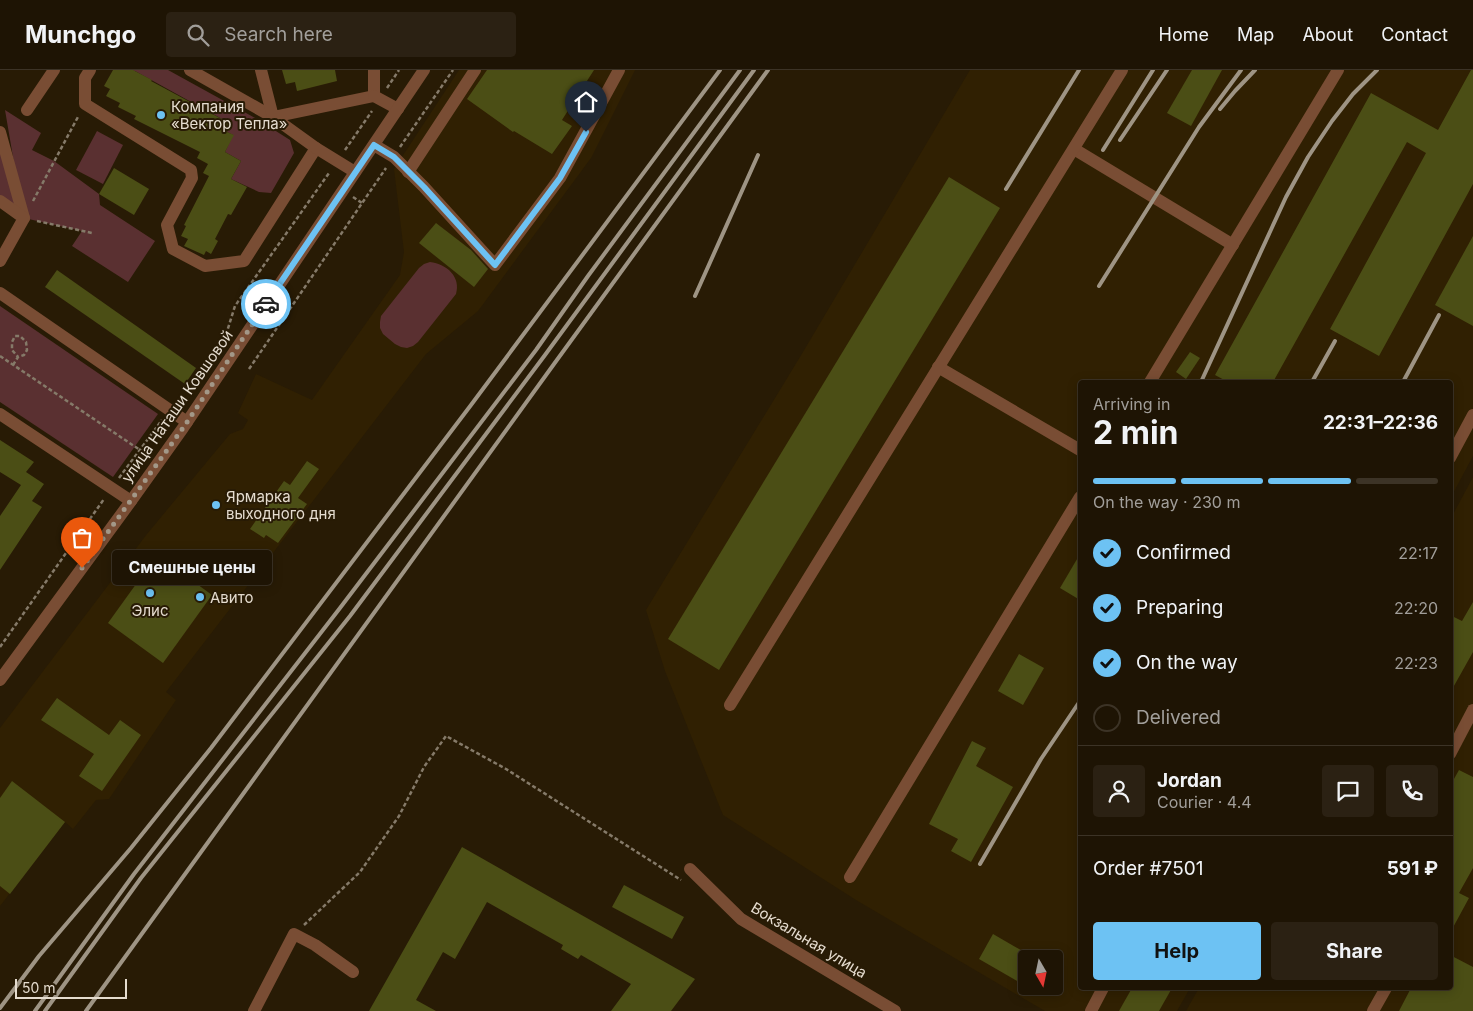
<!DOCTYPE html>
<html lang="en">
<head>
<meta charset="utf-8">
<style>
  body { margin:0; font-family:Inter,sans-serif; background:#2b2113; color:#f1f3f6; height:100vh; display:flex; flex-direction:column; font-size:19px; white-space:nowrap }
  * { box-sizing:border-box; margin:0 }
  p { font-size:16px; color:#a19e9a }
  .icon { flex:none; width:28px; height:28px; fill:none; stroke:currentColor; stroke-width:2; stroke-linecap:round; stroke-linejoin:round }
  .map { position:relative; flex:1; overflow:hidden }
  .panel { position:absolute; left:1078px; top:310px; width:375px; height:610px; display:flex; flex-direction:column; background:#1e1404; border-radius:5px; box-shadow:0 2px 12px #0003,0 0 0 1px #3c3326 }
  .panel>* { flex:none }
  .needle { width:32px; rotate:171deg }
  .fabs { position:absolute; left:1018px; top:880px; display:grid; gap:10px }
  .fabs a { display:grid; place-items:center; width:45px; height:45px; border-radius:5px; background:#1e1404; box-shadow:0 2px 12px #0003,0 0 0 1px #3c3326; font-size:25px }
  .scale { position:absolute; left:15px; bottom:12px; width:112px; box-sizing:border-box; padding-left:5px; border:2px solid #e5dccf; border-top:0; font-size:14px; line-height:18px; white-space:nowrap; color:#e5dccf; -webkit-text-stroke:4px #281b05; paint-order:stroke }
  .pin { position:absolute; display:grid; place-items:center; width:42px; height:42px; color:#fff; margin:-51px -21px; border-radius:50% 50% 50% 0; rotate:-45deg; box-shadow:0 0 5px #0007 }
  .pin .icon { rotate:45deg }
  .courier { position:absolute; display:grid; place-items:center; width:50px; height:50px; margin:-25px; border:4px solid #6dc2f3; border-radius:50%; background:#fff; color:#222; box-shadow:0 1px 6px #0007 }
  .bubble { position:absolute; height:35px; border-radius:5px; background:#1e1404; box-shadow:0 2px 12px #0003,0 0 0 1px #3c3326; font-size:16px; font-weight:700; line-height:35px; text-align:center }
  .overview em { font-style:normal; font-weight:700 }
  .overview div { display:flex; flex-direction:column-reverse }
  .overview { display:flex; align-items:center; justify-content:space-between; height:85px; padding:0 15px }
  h1 { font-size:32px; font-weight:700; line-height:38px }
  .bar { display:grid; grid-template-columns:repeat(4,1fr); gap:8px 5px; align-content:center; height:60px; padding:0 15px }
  .bar i { height:6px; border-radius:4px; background:#3c3326 }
  .bar .current { background:#6dc2f3 }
  .bar p { grid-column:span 4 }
  .line { display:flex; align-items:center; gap:12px; padding:0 15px; border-top:1px solid #3c3326 }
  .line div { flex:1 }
  .round { display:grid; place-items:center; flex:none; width:52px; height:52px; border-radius:5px; background:#2b2113 }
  ol { padding:0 15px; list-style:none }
  li { display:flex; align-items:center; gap:15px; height:55px }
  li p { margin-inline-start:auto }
  li .icon { padding:5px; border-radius:50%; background:#6dc2f3; color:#111; stroke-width:4 }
  li:last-child { color:#a19e9a }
  li i { width:28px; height:28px; border:2px solid #3c3326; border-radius:50% }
  .button { display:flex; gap:10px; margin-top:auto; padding:10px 15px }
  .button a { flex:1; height:58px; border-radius:5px; background:#6dc2f3; color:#111; font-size:20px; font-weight:700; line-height:58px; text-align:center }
  .button a+a { background:#2b2113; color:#f1f3f6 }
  header { display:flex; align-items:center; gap:30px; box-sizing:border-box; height:70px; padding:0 25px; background:#1e1404; border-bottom:1px solid #3c3326 }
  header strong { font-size:24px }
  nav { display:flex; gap:28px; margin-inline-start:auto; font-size:18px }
  .search { width:350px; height:45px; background:#2b2113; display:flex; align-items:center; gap:12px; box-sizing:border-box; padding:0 18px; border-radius:5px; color:#a19e9a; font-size:19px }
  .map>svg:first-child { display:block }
  .built { fill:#302002; fill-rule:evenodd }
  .green { fill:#5a3031 }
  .building { fill:#4b4e15 }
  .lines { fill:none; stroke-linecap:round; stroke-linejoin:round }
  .path { stroke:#857a69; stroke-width:2.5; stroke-dasharray:4 2.5; stroke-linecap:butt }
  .minor { stroke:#794d34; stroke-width:12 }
  .rail { stroke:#9e9484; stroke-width:4 }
  .done { stroke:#a39888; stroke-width:5; stroke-dasharray:0 9 }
  .route { stroke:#6dc2f3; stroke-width:6 }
  .poi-dot { fill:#6dc2f3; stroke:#281b05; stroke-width:2 }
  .labels { text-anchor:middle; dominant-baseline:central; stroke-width:4; stroke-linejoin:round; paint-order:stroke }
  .poi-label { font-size:15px; fill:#e5dccf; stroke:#281b05; text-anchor:start }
  .street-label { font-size:15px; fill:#e5dccf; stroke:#281b05 }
</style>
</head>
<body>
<header>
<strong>Munchgo</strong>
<div class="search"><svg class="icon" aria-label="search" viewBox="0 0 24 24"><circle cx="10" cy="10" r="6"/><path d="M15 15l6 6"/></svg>Search here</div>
<nav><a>Home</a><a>Map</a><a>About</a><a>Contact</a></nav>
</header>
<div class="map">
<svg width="1473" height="941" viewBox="0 0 1473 941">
  <rect width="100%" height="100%" fill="#281b05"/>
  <g class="built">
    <path d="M459 0H635L591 88 478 241 426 284 166 622 176 630 109 729 96 730 73 759 65 752 0 836V658L147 464 230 364 243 359 248 350 238 343 256 304 312 330 400 205 404 182 394 99Z"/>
    <path d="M970 0H1473V386L1450 429V312H1080V918H1190L1177 941H1045L856 830 723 745 665 601 646 540 803 282ZM1026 889H1054V916H1026Z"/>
    <path d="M1473 407V941H1186L1199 918H1450V450Z"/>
  </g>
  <g class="green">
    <path d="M126 0H168L257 49 290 70 294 83 271 123 259 122 231 109 241 91 225 82 233 65 227 62 231 54 135 1Z"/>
    <path d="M5 40 41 63 32 80 54 91 99 124 100 135 155 171 128 212 72 176 82 161 24 148 0 131V62L22 140Z"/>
    <path d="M97 61 123 75 103 114 76 100Z"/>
    <path d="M430 192C447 194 461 207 456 224L418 272 413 276 407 278 401 277 395 274 383 264 380 258V252L381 246 385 241 419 198 424 194Z"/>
    <path d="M0 236 158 344 113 407 0 332Z"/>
  </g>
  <g class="building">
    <path d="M113 0H133L152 10 151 11 231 54 227 62 234 65 225 82 241 91 231 109 247 117 231 145 228 144 215 169 218 171 211 184 206 181 204 185 184 176 188 169 181 166 186 156 184 155 209 106 203 103 208 94 197 88 200 82 134 49 136 46 118 37 120 33 106 26 110 19 104 16Z"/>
    <path d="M282 0H335L337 11 297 21 295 12 286 14Z"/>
    <path d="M487 0H594L562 50 572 56 552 84 514 61 513 62 467 29Z"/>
    <path d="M1192 0H1222L1191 56 1167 43Z"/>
    <path d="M1471 0H1473V114L1379 286 1330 259 1426 83 1407 72 1273 312H1228L1215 305 1371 23 1438 60Z"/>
    <path d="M114 98 149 119 134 145 99 124Z"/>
    <path d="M949 107 1000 138 719 600 668 569Z"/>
    <path d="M436 153 471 180 488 199 474 217 419 173Z"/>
    <path d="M1473 166V256L1435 235Z"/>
    <path d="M57 200 196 298 185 314 45 217Z"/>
    <path d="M1190 282 1200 288 1186 309 1176 302Z"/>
    <path d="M0 370 34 392 26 402 44 414 32 431 42 437 0 500V446L21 415 0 402Z"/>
    <path d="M307 391 319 399 298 428 307 434 278 473 266 465 264 468 250 459 284 411 290 415Z"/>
    <path d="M1080 484V530L1060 518Z"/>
    <path d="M157 485 212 525 163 593 108 553Z"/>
    <path d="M1473 532V582L1450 623V545L1462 551Z"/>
    <path d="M1019 584 1044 598 1023 635 998 621Z"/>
    <path d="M57 628 109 665 120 650 141 665 102 721 79 706 94 684 41 650Z"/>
    <path d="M972 671 986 678 976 696 1013 717 971 792 951 781 958 769 929 754Z"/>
    <path d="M1459 700 1473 707V798L1459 823 1469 828 1450 863V716Z"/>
    <path d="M12 711 65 752 10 824 0 816V728Z"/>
    <path d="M462 777 562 834 695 909 671 941H611L631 914 581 885 578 889 561 879 563 875 487 832 455 889 443 882 416 930 436 941H369Z"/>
    <path d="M624 815 684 847 672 869 612 837Z"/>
    <path d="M993 864 1026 883V916L979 889Z"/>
    <path d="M1450 885 1473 897V941H1399L1411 918H1450Z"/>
    <path d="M1132 918H1172L1159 941H1119Z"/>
  </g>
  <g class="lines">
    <g class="path">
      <path d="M387 18 399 0"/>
      <path d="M400 77 453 0"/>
      <path d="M345 80 372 41"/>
      <path d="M353 127 362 133"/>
      <path d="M33 131 79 45"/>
      <path d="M37 151 92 163"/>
      <path d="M224 271 235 236 329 103"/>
      <path d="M0 286 140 380"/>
      <path d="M13 295 18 287 24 285 27 280 26 272 20 266H15L12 272V280L18 287"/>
      <path d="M249 299 386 98"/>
      <path d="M119 408 162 350"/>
      <path d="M0 577 104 429"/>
      <path d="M304 855 360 802 399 746 424 697 446 666 506 699 681 810"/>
    </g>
    <g class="minor">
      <path d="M90 0 85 8V34L191 100 192 108 167 155 173 179 205 196 244 191 316 78"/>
      <path d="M190 0 273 47 316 78 355 102"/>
      <path d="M261 0 273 47 374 26V0"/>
      <path d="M374 26 398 39"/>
      <path d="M27 40 54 0"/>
      <path d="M0 62 24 148"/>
      <path d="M374 75 394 87 424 117 495 195 560 108 619 0"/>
      <path d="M1074 79 1233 175"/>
      <path d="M408 102 475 0"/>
      <path d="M0 131 24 148 0 191"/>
      <path d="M0 223 187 352"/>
      <path d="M938 297 1080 380"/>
      <path d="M1150 312 1338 0"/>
      <path d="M0 344 131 431"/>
      <path d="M1450 388 1473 345"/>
      <path d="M0 610 131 431 183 358 424 0"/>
      <path d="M730 635 1122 0"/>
      <path d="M1450 684 1473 640"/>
      <path d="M690 799 741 849 895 941"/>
      <path d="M850 807 1080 427"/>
      <path d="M254 941 294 864 315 875 353 902"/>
      <path d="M1091 941 1103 918"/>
      <path d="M1373 941 1386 918"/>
    </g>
    <g class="rail">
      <path d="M1220 39 1235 21 1255 0"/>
      <path d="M1120 70 1167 0"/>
      <path d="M1103 80 1153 0"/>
      <path d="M1006 119 1079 0"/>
      <path d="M1099 216 1199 57 1241 0"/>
      <path d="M695 226 758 85"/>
      <path d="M1201 312 1286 127 1308 87 1332 51 1353 24 1377 0"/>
      <path d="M1312 312 1335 271"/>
      <path d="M1403 312 1439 245"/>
      <path d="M980 794 1041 689 1080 631"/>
      <path d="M0 938 39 886 131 778 211 678 471 335 720 0"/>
      <path d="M35 941 134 804 340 538 536 280 588 206 740 0"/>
      <path d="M45 941 141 808 350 546 545 285 754 0"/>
      <path d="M86 941 554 294 768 0"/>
    </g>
  </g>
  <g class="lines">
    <path class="done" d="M82 498 183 358 266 234"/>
    <path class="route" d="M266 234 374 75 394 87 424 117 495 195 560 108 586 62"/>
  </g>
  <g class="poi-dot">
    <circle cx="161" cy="45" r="5"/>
    <circle cx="216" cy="435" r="5"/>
    <circle cx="150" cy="523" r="5"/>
    <circle cx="200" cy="527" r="5"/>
  </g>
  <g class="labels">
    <g class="poi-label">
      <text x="171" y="36">Компания<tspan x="171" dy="17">«Вектор Тепла»</tspan></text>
      <text x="226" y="426">Ярмарка<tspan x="226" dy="17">выходного дня</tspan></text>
      <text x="210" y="527">Авито</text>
      <text x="150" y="540" text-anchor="middle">Элис</text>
    </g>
    <g class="street-label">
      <text transform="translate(177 336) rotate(-55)">улица Наташи Ковшовой</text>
      <text transform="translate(809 870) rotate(31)">Вокзальная улица</text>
    </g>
  </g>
</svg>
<div class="fabs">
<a><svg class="needle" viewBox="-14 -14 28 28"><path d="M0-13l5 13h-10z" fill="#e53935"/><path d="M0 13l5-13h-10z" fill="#a19e9a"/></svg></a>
</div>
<div class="scale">50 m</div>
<div class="pin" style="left:82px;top:498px;background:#ea580c"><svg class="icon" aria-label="bag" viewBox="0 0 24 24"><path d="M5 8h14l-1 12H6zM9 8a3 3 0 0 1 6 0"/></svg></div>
<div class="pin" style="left:586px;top:62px;background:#1f2937"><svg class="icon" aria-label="home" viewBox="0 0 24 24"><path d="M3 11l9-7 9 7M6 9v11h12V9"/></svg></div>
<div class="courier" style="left:266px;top:234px"><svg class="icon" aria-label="car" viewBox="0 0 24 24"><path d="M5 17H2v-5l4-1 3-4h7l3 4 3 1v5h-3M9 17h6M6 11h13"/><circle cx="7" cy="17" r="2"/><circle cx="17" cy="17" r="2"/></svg></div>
<div class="bubble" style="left:112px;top:480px;width:160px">Смешные цены</div>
<section class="panel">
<div class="overview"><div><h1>2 min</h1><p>Arriving in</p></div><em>22:31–22:36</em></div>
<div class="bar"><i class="current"></i><i class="current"></i><i class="current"></i><i></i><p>On the way · 230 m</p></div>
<ol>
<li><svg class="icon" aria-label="check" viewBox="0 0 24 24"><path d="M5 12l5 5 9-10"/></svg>Confirmed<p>22:17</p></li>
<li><svg class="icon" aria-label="check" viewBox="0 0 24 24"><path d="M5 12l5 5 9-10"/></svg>Preparing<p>22:20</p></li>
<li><svg class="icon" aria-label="check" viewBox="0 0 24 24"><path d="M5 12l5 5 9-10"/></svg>On the way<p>22:23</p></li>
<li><i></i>Delivered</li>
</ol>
<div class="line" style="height:90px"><a class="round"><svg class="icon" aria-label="person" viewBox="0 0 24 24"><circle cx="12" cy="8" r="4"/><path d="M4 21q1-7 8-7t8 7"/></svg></a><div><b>Jordan</b><p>Courier · 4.4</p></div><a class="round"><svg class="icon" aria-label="chat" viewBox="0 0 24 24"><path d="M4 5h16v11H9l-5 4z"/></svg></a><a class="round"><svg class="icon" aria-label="phone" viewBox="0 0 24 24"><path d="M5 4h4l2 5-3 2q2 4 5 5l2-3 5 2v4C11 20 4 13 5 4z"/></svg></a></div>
<div class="line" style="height:65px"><div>Order #7501</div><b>591 ₽</b></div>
<div class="button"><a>Help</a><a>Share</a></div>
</section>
</div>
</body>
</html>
